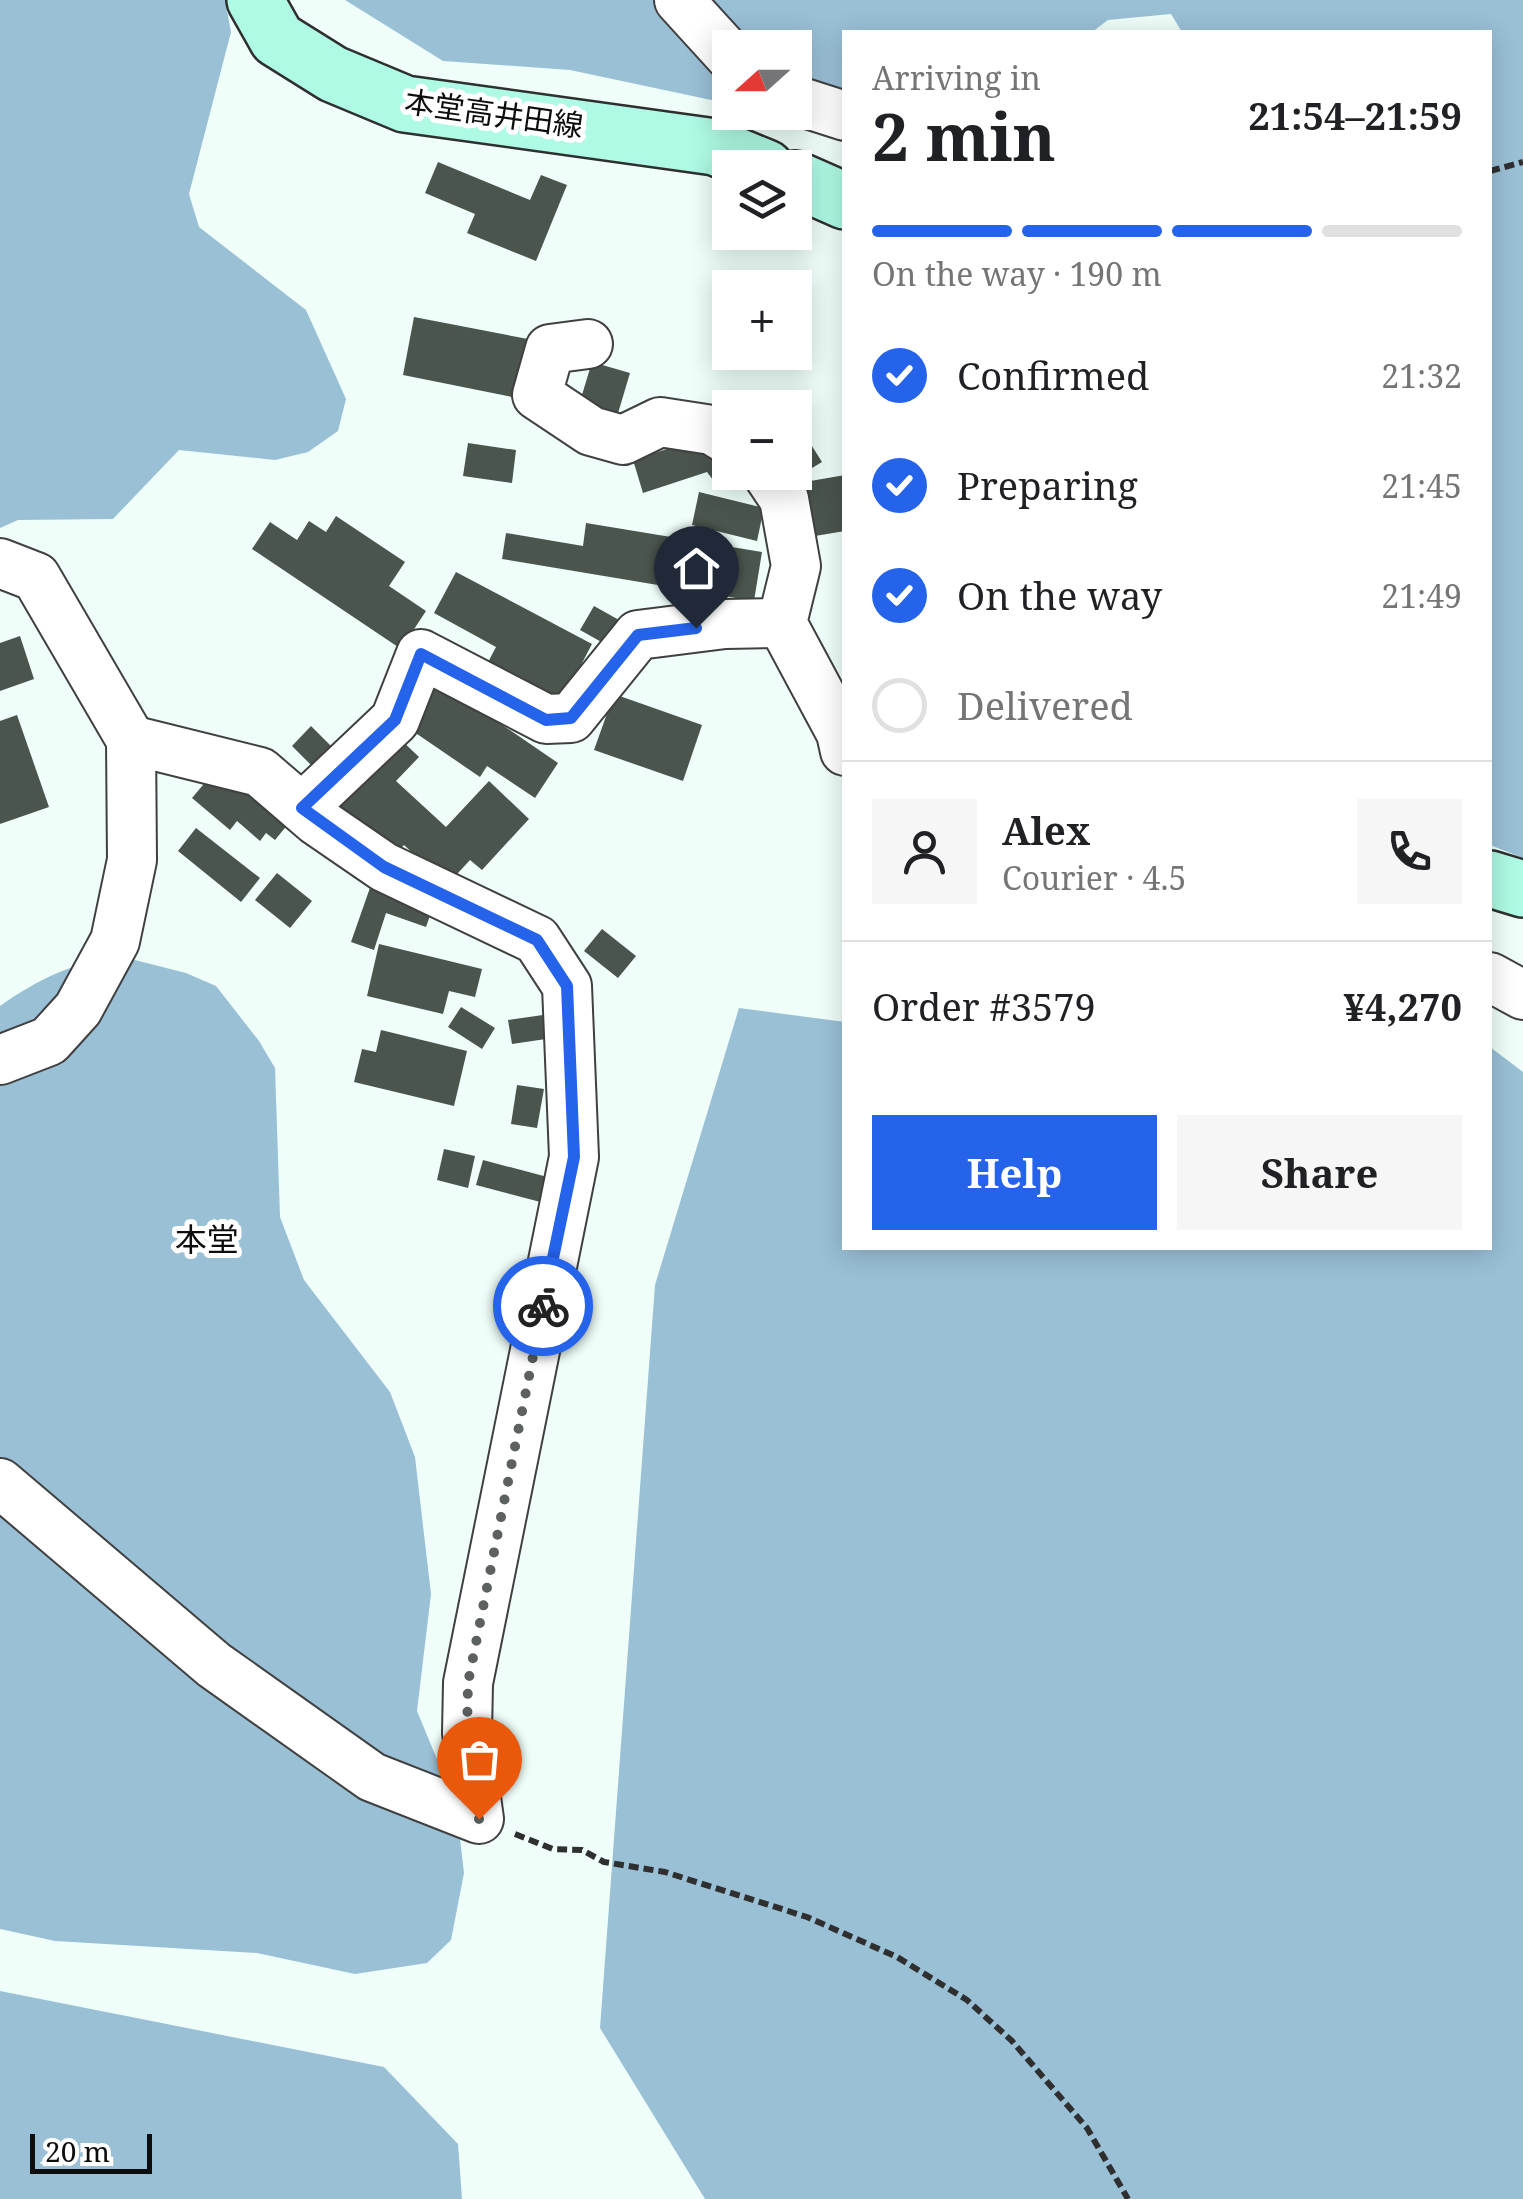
<!DOCTYPE html>
<html lang="en">
<head>
<meta charset="utf-8">
<style>
  body { margin:0; font-family:"Noto Serif","Noto Sans JP",serif; background:#f6f6f6; color:#202124; height:100vh; display:flex; flex-direction:column; font-size:38px; white-space:nowrap }
  * { box-sizing:border-box; margin:0 }
  p { font-size:32px; color:#757577 }
  .icon { flex:none; width:55px; height:55px; fill:none; stroke:currentColor; stroke-width:2; stroke-linecap:round; stroke-linejoin:round }
  .map { position:relative; flex:1; overflow:hidden }
  .panel { position:absolute; left:842px; top:30px; width:650px; height:1220px; display:flex; flex-direction:column; background:#fff; border-radius:0px; box-shadow:0 5px 25px #0003 }
  .panel>* { flex:none }
  .needle { width:65px; rotate:249deg }
  .tools { position:absolute; left:712px; top:30px; display:grid; gap:20px }
  .tools a { display:grid; place-items:center; width:100px; height:100px; border-radius:0px; background:#fff; box-shadow:0 5px 25px #0003; font-size:50px }
  .scale { position:absolute; left:30px; bottom:25px; width:122px; box-sizing:border-box; padding-left:10px; border:5px solid #0d0d0d; border-top:0; font-size:28px; line-height:35px; white-space:nowrap; color:#0d0d0d; -webkit-text-stroke:8px #fff; paint-order:stroke }
  .pin { position:absolute; display:grid; place-items:center; width:85px; height:85px; color:#fff; margin:-102px -42px; border-radius:50% 50% 50% 0; rotate:-45deg; box-shadow:0 0 10px #0007 }
  .pin .icon { rotate:45deg }
  .courier { position:absolute; display:grid; place-items:center; width:100px; height:100px; margin:-50px; border:8px solid #2563eb; border-radius:50%; background:#fff; color:#222; box-shadow:0 2px 12px #0007 }
  .overview em { font-style:normal; font-weight:700 }
  .overview div { display:flex; flex-direction:column-reverse }
  .overview { display:flex; align-items:center; justify-content:space-between; height:170px; padding:0 30px }
  h1 { font-size:65px; font-weight:700; line-height:75px }
  .bar { display:grid; grid-template-columns:repeat(4,1fr); gap:15px 10px; align-content:center; height:120px; padding:0 30px }
  .bar i { height:12px; border-radius:8px; background:#e0e0e0 }
  .bar .selected { background:#2563eb }
  .bar p { grid-column:span 4 }
  .line { display:flex; align-items:center; gap:25px; padding:0 30px; border-top:2px solid #e0e0e0 }
  .line div { flex:1 }
  .round { display:grid; place-items:center; flex:none; width:105px; height:105px; border-radius:0px; background:#f6f6f6 }
  ol { padding:0 30px; list-style:none }
  li { display:flex; align-items:center; gap:30px; height:110px }
  li p { margin-inline-start:auto }
  li .icon { padding:10px; border-radius:50%; background:#2563eb; color:#fff; stroke-width:4 }
  li:last-child { color:#757577 }
  li i { width:55px; height:55px; border:5px solid #e0e0e0; border-radius:50% }
  .cta { display:flex; gap:20px; margin-top:auto; padding:20px 30px }
  .cta a { flex:1; height:115px; border-radius:0px; background:#2563eb; color:#fff; font-size:40px; font-weight:700; line-height:115px; text-align:center }
  .cta a+a { background:#f6f6f6; color:#202124 }
  .map>svg:first-child { display:block }
  .forest { fill:#9ac0d6 }
  .building { fill:#4a554d }
  .lines { fill:none; stroke-linecap:round; stroke-linejoin:round }
  .minor-casing { stroke:#404040; stroke-width:52 }
  .secondary-casing { stroke:#2f2f2f; stroke-width:60 }
  .path { stroke:#2f2f2f; stroke-width:6; stroke-dasharray:10 5; stroke-linecap:butt }
  .minor { stroke:#fff; stroke-width:48 }
  .secondary { stroke:#aefae5; stroke-width:55 }
  .done { stroke:#5c6160; stroke-width:10; stroke-dasharray:0 18 }
  .route { stroke:#2563eb; stroke-width:12 }
  .labels { text-anchor:middle; dominant-baseline:central; stroke-width:10; stroke-linejoin:round; paint-order:stroke }
  .street-label { font-size:30px; fill:#0d0d0d; stroke:#fff }
  .neighbourhood-label { font-size:32px; fill:#0d0d0d; stroke:#fff }
</style>
</head>
<body>
<div class="map">
<svg width="1523" height="2199" viewBox="0 0 1523 2199">
  <rect width="100%" height="100%" fill="#effef9"/>
  <g class="forest">
    <path d="M0 0H225L231 32 189 194 199 227 306 310 346 399 338 431 308 452 275 460 179 450 113 519 18 520 0 528Z"/>
    <path d="M345 0H1523V858L1490 845V32H1182L1171 14 1108 20 1092 32H845V128L771 113 795 112V48H730V104L570 70 443 61Z"/>
    <path d="M123 957 186 973 216 986 259 1041 275 1068 280 1217 304 1280 390 1392 415 1457 431 1594 417 1711 456 1805 464 1873 451 1940 427 1963 355 1974 257 1953 55 1941 0 1929V1006C38 979 77 960 123 957Z"/>
    <path d="M739 1008 845 1022V1248H1490V1047L1523 1072V2199H705L600 2028 655 1285Z"/>
    <path d="M0 1991 384 2067 458 2144 462 2199H0Z"/>
  </g>
  <g class="building">
    <path d="M438 162 530 200 541 175 567 185 536 261 467 233 475 214 425 193Z"/>
    <path d="M414 317 533 340 522 399 403 375Z"/>
    <path d="M592 362 630 373 616 420 578 408Z"/>
    <path d="M795 419 822 462 792 480 787 472H795Z"/>
    <path d="M707 436 730 462V472H739L720 489 707 472 643 493 633 460Z"/>
    <path d="M468 443 516 450 512 483 463 476Z"/>
    <path d="M845 475V531L809 537 799 483Z"/>
    <path d="M699 492 764 508 757 541 692 525Z"/>
    <path d="M336 516 405 562 389 586 426 611 401 649 252 549 270 522 297 540 309 521 326 532Z"/>
    <path d="M586 523 762 552 754 601 502 559 506 533 583 546Z"/>
    <path d="M456 572 592 644 560 705 486 666 496 647 434 613Z"/>
    <path d="M594 606 628 625 614 649 580 630Z"/>
    <path d="M20 636 34 679 0 691V643Z"/>
    <path d="M432 677 558 763 535 798 487 766 480 777 401 723Z"/>
    <path d="M614 694 702 725 683 781 594 750Z"/>
    <path d="M17 715 49 807 0 824V721Z"/>
    <path d="M311 726 334 749 315 769 292 746Z"/>
    <path d="M398 737 419 757 396 781 446 827 489 781 529 819 482 870 470 860 447 885 404 845 392 858 335 807Z"/>
    <path d="M214 772 239 773 293 818 275 840 266 833 260 841 237 821 230 830 192 798Z"/>
    <path d="M196 828 260 878 241 902 178 851Z"/>
    <path d="M277 873 312 901 290 928 255 900Z"/>
    <path d="M372 882 434 904 426 927 386 913 374 950 351 942Z"/>
    <path d="M602 929 636 956 618 978 584 951Z"/>
    <path d="M379 944 482 969 475 997 449 991 443 1014 367 996Z"/>
    <path d="M461 1007 495 1028 482 1049 448 1027Z"/>
    <path d="M543 1015 546 1039 512 1044 508 1020Z"/>
    <path d="M381 1030 467 1051 454 1106 354 1082 362 1049 376 1052Z"/>
    <path d="M517 1085 544 1089 537 1128 511 1124Z"/>
    <path d="M444 1149 475 1156 468 1188 437 1180Z"/>
    <path d="M483 1160 555 1179 548 1204 476 1185Z"/>
  </g>
  <g class="lines">
    <g class="minor-casing">
      <g id="minor">
        <path d="M679 0 730 56"/>
        <path d="M795 100 845 116"/>
        <path d="M588 344 550 349 537 395 591 431 623 440 660 422 712 430 730 441"/>
        <path d="M766 472 784 499 796 566 782 623 841 733 845 751"/>
        <path d="M0 563 36 577 131 740 132 860 115 941 78 1009 49 1041 0 1060"/>
        <path d="M302 808 395 720 421 654 546 719 571 718 638 635 725 624 782 623"/>
        <path d="M1490 977 1523 995"/>
        <path d="M0 1483 214 1665 372 1777 479 1819 467 1733 468 1683 574 1157 567 986 537 940 384 867 317 821 260 772 131 740"/>
      </g>
    </g>
    <g class="secondary-casing">
      <g id="secondary">
        <path d="M255 0 277 39 333 74 405 104 715 147 766 168"/>
        <path d="M795 179 845 201"/>
        <path d="M1490 879 1523 889"/>
      </g>
    </g>
    <g class="path">
      <path d="M1490 171 1523 162"/>
      <path d="M515 1834 553 1849 582 1850 604 1862 665 1872 807 1917 897 1957 967 2000 1012 2041 1087 2128 1128 2199"/>
    </g>
    <use href="#minor" class="minor"/>
    <use href="#secondary" class="secondary"/>
  </g>
  <g class="lines">
    <path class="done" d="M479 1819 467 1733 468 1683 543 1306"/>
    <path class="route" d="M543 1306 574 1157 567 986 537 940 384 867 302 808 395 720 421 654 546 720 571 718 638 635 696 628"/>
  </g>
  <g class="labels">
    <g class="street-label">
      <text transform="translate(494 113) rotate(8)">本堂高井田線</text>
    </g>
    <g class="neighbourhood-label">
      <text x="207" y="1238">本堂</text>
    </g>
  </g>
</svg>
<div class="tools">
<a><svg class="needle" viewBox="-14 -14 28 28"><path d="M0-13l5 13h-10z" fill="#e53935"/><path d="M0 13l5-13h-10z" fill="#757577"/></svg></a>
<a><svg class="icon" aria-label="layers" viewBox="0 0 24 24"><path d="M12 4l9 5-9 5-9-5zM3 14l9 5 9-5"/></svg></a>
<a>+</a>
<a>−</a>
</div>
<div class="scale">20 m</div>
<div class="pin" style="left:479px;top:1819px;background:#ea580c"><svg class="icon" aria-label="bag" viewBox="0 0 24 24"><path d="M5 8h14l-1 12H6zM9 8a3 3 0 0 1 6 0"/></svg></div>
<div class="pin" style="left:696px;top:628px;background:#1f2937"><svg class="icon" aria-label="home" viewBox="0 0 24 24"><path d="M3 11l9-7 9 7M6 9v11h12V9"/></svg></div>
<div class="courier" style="left:543px;top:1306px"><svg class="icon" aria-label="bike" viewBox="0 0 24 24"><circle cx="6" cy="16" r="4"/><circle cx="18" cy="16" r="4"/><path d="M6 16l4-8h5l3 8M10 8l3 8H6M13 5h3"/></svg></div>
<section class="panel">
<div class="overview"><div><h1>2 min</h1><p>Arriving in</p></div><em>21:54–21:59</em></div>
<div class="bar"><i class="selected"></i><i class="selected"></i><i class="selected"></i><i></i><p>On the way · 190 m</p></div>
<ol>
<li><svg class="icon" aria-label="check" viewBox="0 0 24 24"><path d="M5 12l5 5 9-10"/></svg>Confirmed<p>21:32</p></li>
<li><svg class="icon" aria-label="check" viewBox="0 0 24 24"><path d="M5 12l5 5 9-10"/></svg>Preparing<p>21:45</p></li>
<li><svg class="icon" aria-label="check" viewBox="0 0 24 24"><path d="M5 12l5 5 9-10"/></svg>On the way<p>21:49</p></li>
<li><i></i>Delivered</li>
</ol>
<div class="line" style="height:180px"><a class="round"><svg class="icon" aria-label="person" viewBox="0 0 24 24"><circle cx="12" cy="8" r="4"/><path d="M4 21q1-7 8-7t8 7"/></svg></a><div><b>Alex</b><p>Courier · 4.5</p></div><a class="round"><svg class="icon" aria-label="phone" viewBox="0 0 24 24"><path d="M5 4h4l2 5-3 2q2 4 5 5l2-3 5 2v4C11 20 4 13 5 4z"/></svg></a></div>
<div class="line" style="height:130px"><div>Order #3579</div><b>¥4,270</b></div>
<div class="cta"><a>Help</a><a>Share</a></div>
</section>
</div>
</body>
</html>
